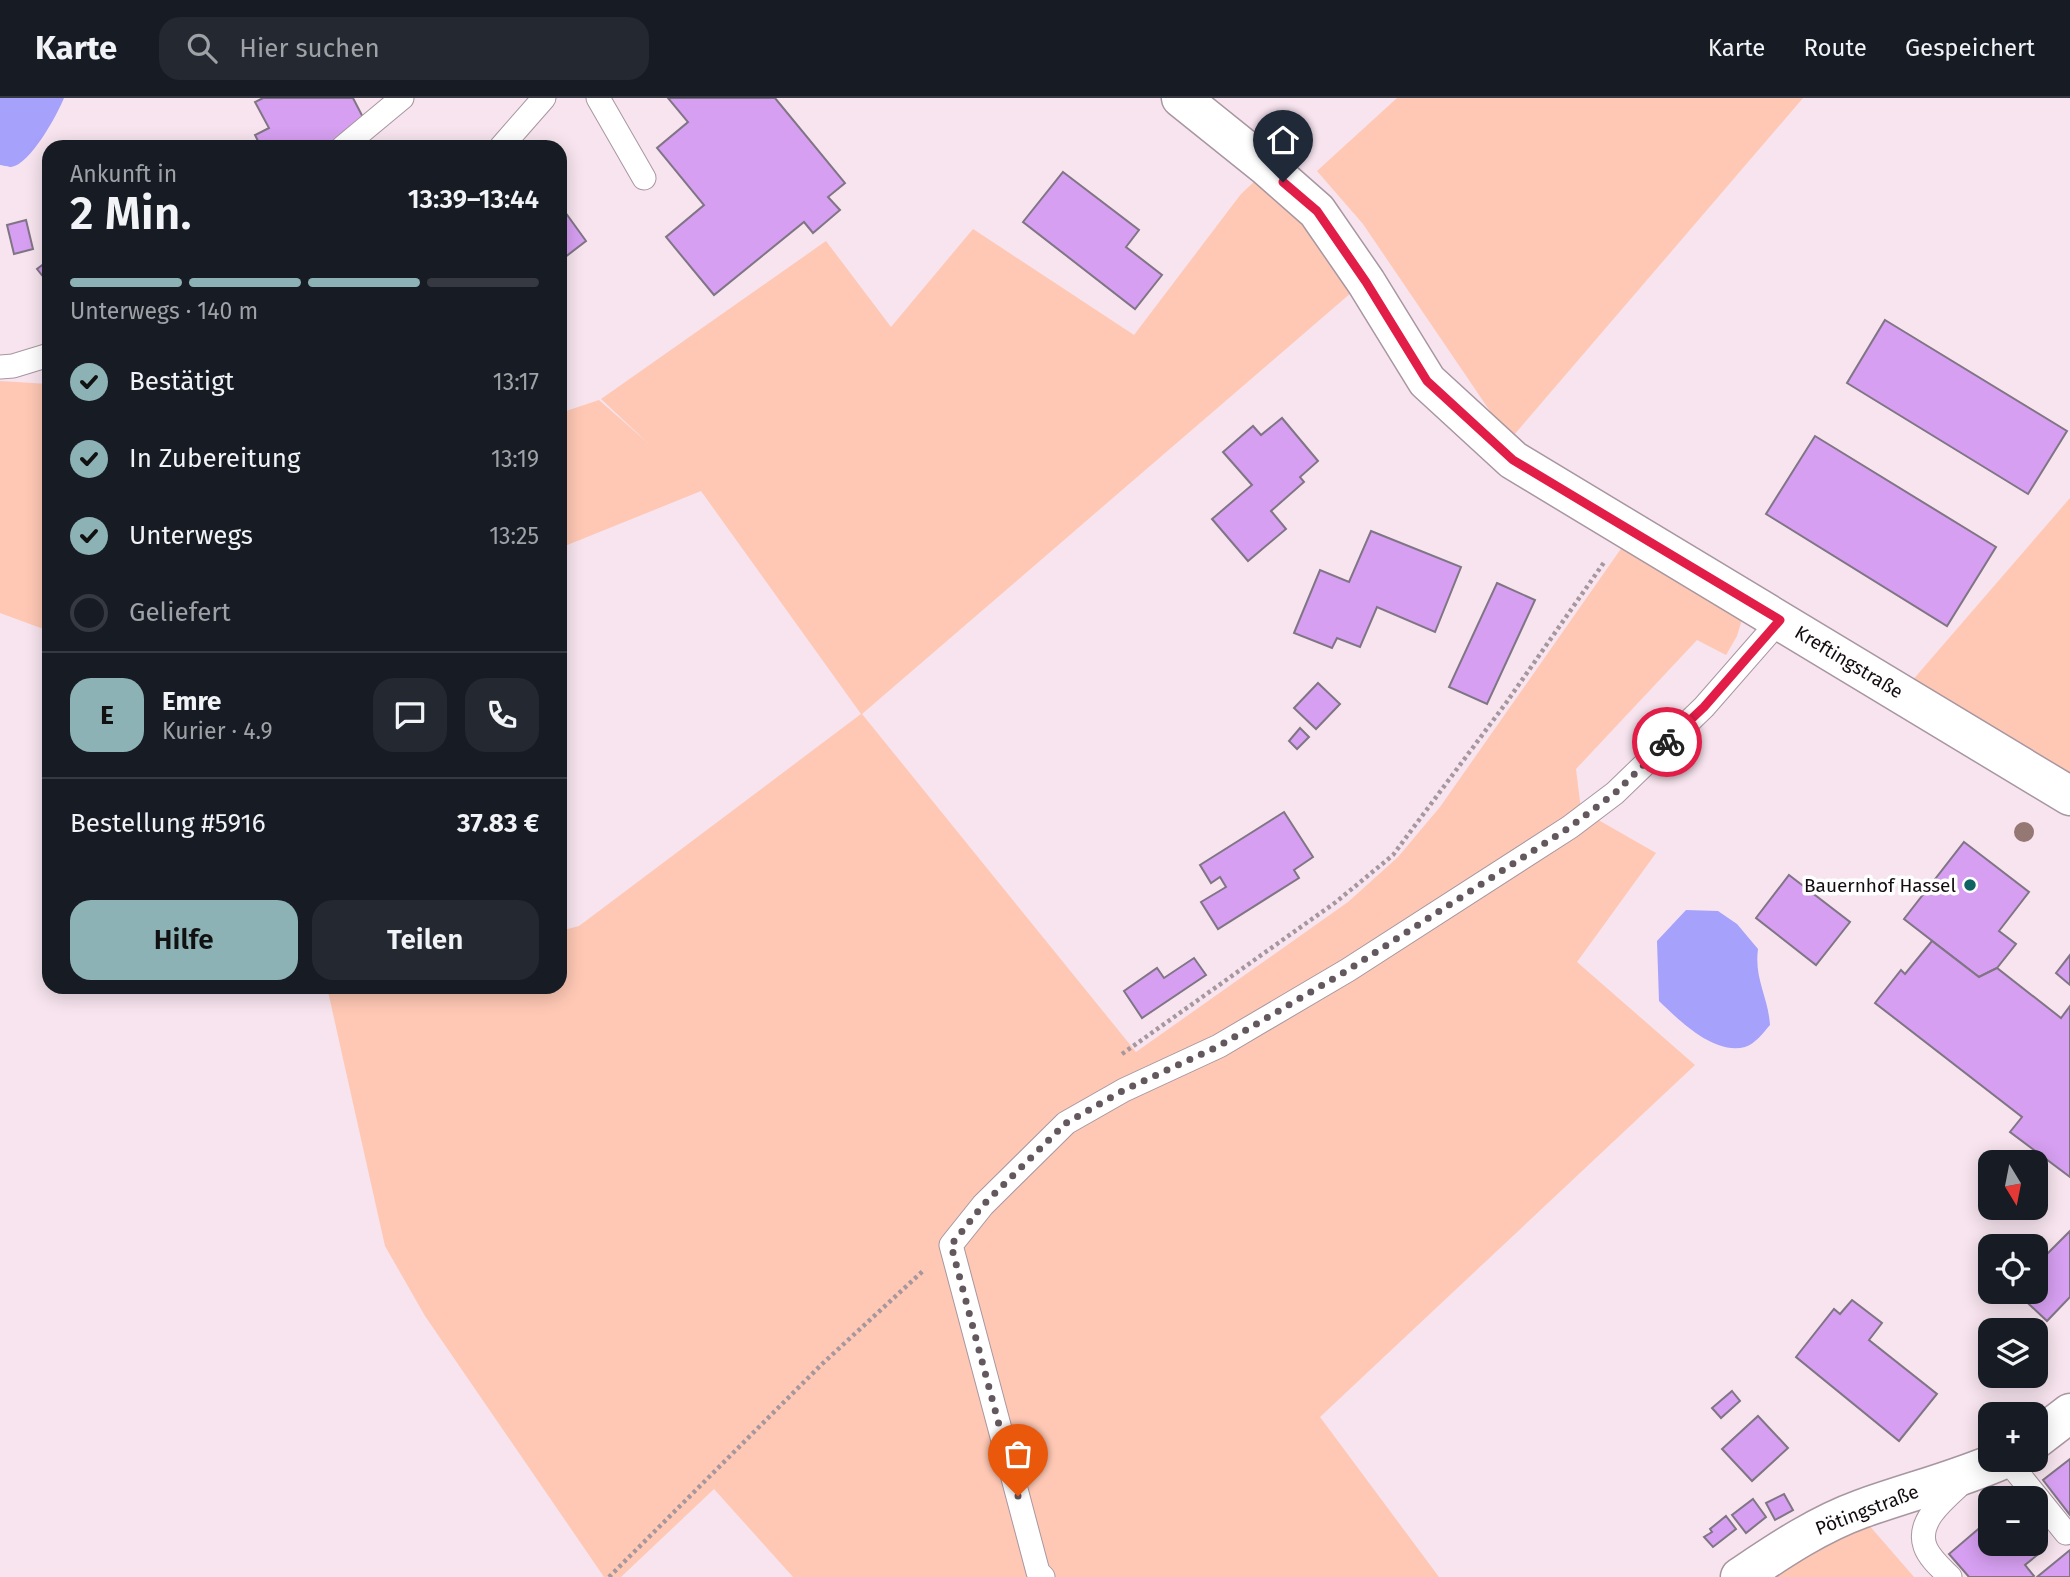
<!DOCTYPE html>
<html lang="de">
<head>
<meta charset="utf-8">
<style>
  body { margin:0; font-family:"Fira Sans",sans-serif; background:#242831; color:#f1f3f6; height:100vh; display:flex; flex-direction:column; font-size:26px; white-space:nowrap }
  * { box-sizing:border-box; margin:0 }
  p { font-size:23px; color:#9ea1a6 }
  .icon { flex:none; width:38px; height:38px; fill:none; stroke:currentColor; stroke-width:2; stroke-linecap:round; stroke-linejoin:round }
  .map { position:relative; flex:1; overflow:hidden }
  .drawer { position:absolute; left:42px; top:42px; width:525px; height:854px; display:flex; flex-direction:column; background:#171b24; border-radius:21px; box-shadow:0 4px 18px #0003 }
  .drawer>* { flex:none }
  .needle { width:46px; rotate:170deg }
  .controls { position:absolute; left:1978px; top:1052px; display:grid; gap:14px }
  .controls a { display:grid; place-items:center; width:70px; height:70px; border-radius:14px; background:#171b24; box-shadow:0 4px 18px #0003; font-size:35px }
  .pin { position:absolute; display:grid; place-items:center; width:60px; height:60px; color:#fff; margin:-72px -30px; border-radius:50% 50% 50% 0; rotate:-45deg; box-shadow:0 0 7px #0007 }
  .pin .icon { rotate:45deg }
  .courier { position:absolute; display:grid; place-items:center; width:70px; height:70px; margin:-35px; border:5px solid #e11d48; border-radius:50%; background:#fff; color:#222; box-shadow:0 2px 9px #0007 }
  .overview em { font-style:normal; font-weight:600 }
  .overview div { display:flex; flex-direction:column-reverse }
  .overview { display:flex; align-items:center; justify-content:space-between; height:119px; padding:0 28px }
  h1 { font-size:46px; font-weight:600; line-height:52px }
  .bar { display:grid; grid-template-columns:repeat(4,1fr); gap:10px 7px; align-content:center; height:84px; padding:0 28px }
  .bar i { height:9px; border-radius:5px; background:#363941 }
  .bar .on { background:#8cb2b5 }
  .bar p { grid-column:span 4 }
  .line { display:flex; align-items:center; gap:18px; padding:0 28px; border-top:2px solid #363941 }
  .line div { flex:1 }
  .round { display:grid; place-items:center; flex:none; width:74px; height:74px; border-radius:21px; background:#242831 }
  ol { padding:0 28px; list-style:none }
  li { display:flex; align-items:center; gap:21px; height:77px }
  li p { margin-inline-start:auto }
  li .icon { padding:7px; border-radius:50%; background:#8cb2b5; color:#111; stroke-width:4 }
  li:last-child { color:#9ea1a6 }
  li i { width:38px; height:38px; border:4px solid #363941; border-radius:50% }
  .action { display:flex; gap:14px; margin-top:auto; padding:14px 28px }
  .action a { flex:1; height:80px; border-radius:21px; background:#8cb2b5; color:#111; font-size:28px; font-weight:600; line-height:80px; text-align:center }
  .action a+a { background:#242831; color:#f1f3f6 }
  header { display:flex; align-items:center; gap:42px; box-sizing:border-box; height:98px; padding:0 35px; background:#171b24; border-bottom:2px solid #363941 }
  header strong { font-size:33px }
  nav { display:flex; gap:38px; margin-inline-start:auto; font-size:24px }
  .search { width:490px; height:63px; background:#242831; display:flex; align-items:center; gap:18px; box-sizing:border-box; padding:0 24px; border-radius:21px; color:#9ea1a6; font-size:26px }
  .map>svg:first-child { display:block }
  .green { fill:#fec8b4 }
  .water { fill:#a6a1fa }
  .building { fill:#d69ff1; stroke:#7f7584; stroke-width:2 }
  .lines { fill:none; stroke-linecap:round; stroke-linejoin:round }
  .lane-casing { stroke:#a896a0; stroke-width:25 }
  .street-casing { stroke:#a896a0; stroke-width:41 }
  .path { stroke:#a6979f; stroke-width:4.5; stroke-dasharray:3.5 3.5; stroke-linecap:butt }
  .lane { stroke:#fff; stroke-width:23 }
  .street { stroke:#fff; stroke-width:38 }
  .tree { fill:#957773 }
  .done { stroke:#63585e; stroke-width:7; stroke-dasharray:0 12.6 }
  .route { stroke:#e11d48; stroke-width:9 }
  .poi-dot { fill:#116265; stroke:#fff; stroke-width:2.5 }
  .labels { text-anchor:middle; dominant-baseline:central; stroke-width:7; stroke-linejoin:round; paint-order:stroke }
  .street-label { font-size:19px; fill:#130d11; stroke:#fff }
  .poi-label { font-size:19px; fill:#130d11; stroke:#fff; text-anchor:end }
</style>
</head>
<body>
<header>
<strong>Karte</strong>
<div class="search"><svg class="icon" aria-label="search" viewBox="0 0 24 24"><circle cx="10" cy="10" r="6"/><path d="M15 15l6 6"/></svg>Hier suchen</div>
<nav><a>Karte</a><a>Route</a><a>Gespeichert</a></nav>
</header>
<div class="map">
<svg width="2070" height="1479" viewBox="0 0 2070 1479">
  <rect width="100%" height="100%" fill="#f7e4ee"/>
  <g class="green">
    <path d="M1397 0H1803L1514 337 1492 316 1363 126 1317 73Z"/>
    <path d="M1257 81 1311 123 1359 188 862 616 1136 954 1348 804 1398 759 1440 709 1625 445 1744 515 1737 538 1726 557 1697 542 1576 671 1581 712 1656 755 1577 864 1695 967 1320 1319 1439 1479H793L714 1391 621 1479H604L425 1218 385 1148 327 889H560V833L579 828 861 616 701 393 560 450V315L599 302 648 345 601 301 826 143 891 229 973 131 1134 237 1241 96Z"/>
    <path d="M0 283 49 286V533L0 515Z"/>
    <path d="M2070 400V688L1911 584Z"/>
    <path d="M1861 1418 1914 1479H1757Z"/>
  </g>
  <g class="water">
    <path d="M0 0H64C57 17 30 67 11 69 10 69 1 67 0 67Z"/>
    <path d="M1686 812 1718 813 1737 826 1758 851C1754 881 1768 898 1770 927 1763 935 1755 946 1745 949 1713 957 1679 922 1659 903L1657 843Z"/>
  </g>
  <g class="building">
    <path d="M263 0H353L367 27 324 49H261L255 37 269 30 255 4Z"/>
    <path d="M668 0H775L845 85 828 99 840 112 813 135 804 124 714 197 666 139 704 107 657 50 688 24Z"/>
    <path d="M1063 74 1139 132 1126 149 1162 177 1135 211 1023 124Z"/>
    <path d="M560 107 586 143 560 163Z"/>
    <path d="M26 122 33 151 14 156 7 127Z"/>
    <path d="M49 162V186L37 171Z"/>
    <path d="M1885 222 2067 333 2028 396 1847 285Z"/>
    <path d="M1282 320 1318 363 1300 379 1304 384 1271 413 1286 431 1248 463 1212 421 1252 387 1223 354 1253 328 1261 337Z"/>
    <path d="M1815 338 1996 449 1947 528 1766 416Z"/>
    <path d="M1371 433 1461 469 1435 534 1377 509 1360 549 1337 540 1332 550 1294 535 1320 472 1349 484Z"/>
    <path d="M1497 485 1535 502 1487 606 1449 589Z"/>
    <path d="M1318 585 1340 606 1316 631 1294 610Z"/>
    <path d="M1300 630 1309 639 1297 651 1289 643Z"/>
    <path d="M1284 714 1313 759 1294 772 1299 780 1218 831 1201 804 1226 789 1220 779 1211 785 1200 767Z"/>
    <path d="M1964 744 2029 794 1999 833 2016 846 1997 870 1979 879 1904 821Z"/>
    <path d="M1789 777 1850 824 1816 867 1756 820Z"/>
    <path d="M1932 843 1979 879 1997 870 2061 920 2070 908V1079L2010 1034 2022 1019 1875 905 1901 872 1905 876Z"/>
    <path d="M2070 857V887L2056 875Z"/>
    <path d="M1194 860 1206 877 1142 920 1124 893 1157 870 1164 880Z"/>
    <path d="M2070 1133V1199L2047 1223 2016 1194H2035V1168Z"/>
    <path d="M1852 1202 1882 1225 1869 1242 1937 1296 1899 1343 1796 1259 1834 1211 1840 1216Z"/>
    <path d="M1732 1293 1740 1303 1721 1320 1712 1310Z"/>
    <path d="M1758 1318 1788 1350 1752 1383 1722 1351Z"/>
    <path d="M2070 1361V1417L2043 1382Z"/>
    <path d="M1784 1396 1793 1412 1775 1422 1766 1405Z"/>
    <path d="M1753 1401 1766 1419 1746 1435 1732 1417Z"/>
    <path d="M1726 1418 1736 1431 1713 1449 1704 1439 1712 1434 1710 1431Z"/>
    <path d="M1990 1421V1446H2033L2041 1454 2025 1467 2034 1478 2033 1479H1969L1949 1456Z"/>
    <path d="M2070 1452V1479H2037Z"/>
  </g>
  <g class="lines">
    <g class="lane-casing">
      <g id="lane">
        <path d="M598 0 644 80"/>
        <path d="M343 49 402 0"/>
        <path d="M501 49 544 0"/>
        <path d="M0 269 13 268 49 257"/>
        <path d="M2007 1362 2066 1435"/>
        <path d="M1043 1479 1038 1474 951 1147 983 1107 1066 1025 1124 992 1219 948 1348 872 1570 729 1615 695 1704 609 1780 522"/>
        <path d="M1950 1479C1942 1471 1929 1460 1925 1448 1916 1422 1947 1399 1964 1383"/>
      </g>
    </g>
    <g class="street-casing">
      <g id="street">
        <path d="M1181 0 1267 69 1317 113 1366 184 1427 283 1513 362 2070 698"/>
        <path d="M2035 1342 2070 1315"/>
        <path d="M1740 1479C1779 1453 1817 1427 1861 1411 1908 1394 1957 1382 2002 1362"/>
      </g>
    </g>
    <g class="path">
      <path d="M1122 956 1336 804 1393 757 1506 605 1605 463"/>
      <path d="M609 1479 821 1267 924 1172"/>
    </g>
    <use href="#lane" class="lane"/>
    <use href="#street" class="street"/>
  </g>
  <circle class="tree" cx="2024" cy="734" r="10"/>
  <g class="lines">
    <path class="done" d="M1018 1398 951 1147 983 1107 1066 1025 1124 992 1219 948 1348 872 1570 729 1615 695 1667 644"/>
    <path class="route" d="M1283 84 1317 113 1366 184 1427 283 1513 362 1780 522 1704 609 1667 644"/>
  </g>
  <circle class="poi-dot" cx="1970" cy="787" r="7"/>
  <g class="labels">
    <g class="street-label">
      <text transform="translate(1849 564) rotate(31)">Kreftingstraße</text>
      <text transform="translate(1867 1412) rotate(-21)">Pötingstraße</text>
    </g>
    <g class="poi-label">
      <text x="1956" y="787">Bauernhof Hassel</text>
    </g>
  </g>
</svg>
<div class="controls">
<a><svg class="needle" viewBox="-14 -14 28 28"><path d="M0-13l5 13h-10z" fill="#e53935"/><path d="M0 13l5-13h-10z" fill="#9ea1a6"/></svg></a>
<a><svg class="icon" aria-label="locate" viewBox="0 0 24 24"><circle cx="12" cy="12" r="6"/><path d="M12 2v4M12 18v4M2 12h4M18 12h4"/></svg></a>
<a><svg class="icon" aria-label="layers" viewBox="0 0 24 24"><path d="M12 4l9 5-9 5-9-5zM3 14l9 5 9-5"/></svg></a>
<a>+</a>
<a>−</a>
</div>
<div class="pin" style="left:1018px;top:1398px;background:#ea580c"><svg class="icon" aria-label="bag" viewBox="0 0 24 24"><path d="M5 8h14l-1 12H6zM9 8a3 3 0 0 1 6 0"/></svg></div>
<div class="pin" style="left:1283px;top:84px;background:#1f2937"><svg class="icon" aria-label="home" viewBox="0 0 24 24"><path d="M3 11l9-7 9 7M6 9v11h12V9"/></svg></div>
<div class="courier" style="left:1667px;top:644px"><svg class="icon" aria-label="bike" viewBox="0 0 24 24"><circle cx="6" cy="16" r="4"/><circle cx="18" cy="16" r="4"/><path d="M6 16l4-8h5l3 8M10 8l3 8H6M13 5h3"/></svg></div>
<section class="drawer">
<div class="overview"><div><h1>2 Min.</h1><p>Ankunft in</p></div><em>13:39–13:44</em></div>
<div class="bar"><i class="on"></i><i class="on"></i><i class="on"></i><i></i><p>Unterwegs · 140 m</p></div>
<ol>
<li><svg class="icon" aria-label="check" viewBox="0 0 24 24"><path d="M5 12l5 5 9-10"/></svg>Bestätigt<p>13:17</p></li>
<li><svg class="icon" aria-label="check" viewBox="0 0 24 24"><path d="M5 12l5 5 9-10"/></svg>In Zubereitung<p>13:19</p></li>
<li><svg class="icon" aria-label="check" viewBox="0 0 24 24"><path d="M5 12l5 5 9-10"/></svg>Unterwegs<p>13:25</p></li>
<li><i></i>Geliefert</li>
</ol>
<div class="line" style="height:126px"><b class="round" style="background:#8cb2b5;color:#111">E</b><div><b>Emre</b><p>Kurier · 4.9</p></div><a class="round"><svg class="icon" aria-label="chat" viewBox="0 0 24 24"><path d="M4 5h16v11H9l-5 4z"/></svg></a><a class="round"><svg class="icon" aria-label="phone" viewBox="0 0 24 24"><path d="M5 4h4l2 5-3 2q2 4 5 5l2-3 5 2v4C11 20 4 13 5 4z"/></svg></a></div>
<div class="line" style="height:91px"><div>Bestellung #5916</div><b>37.83 €</b></div>
<div class="action"><a>Hilfe</a><a>Teilen</a></div>
</section>
</div>
</body>
</html>
